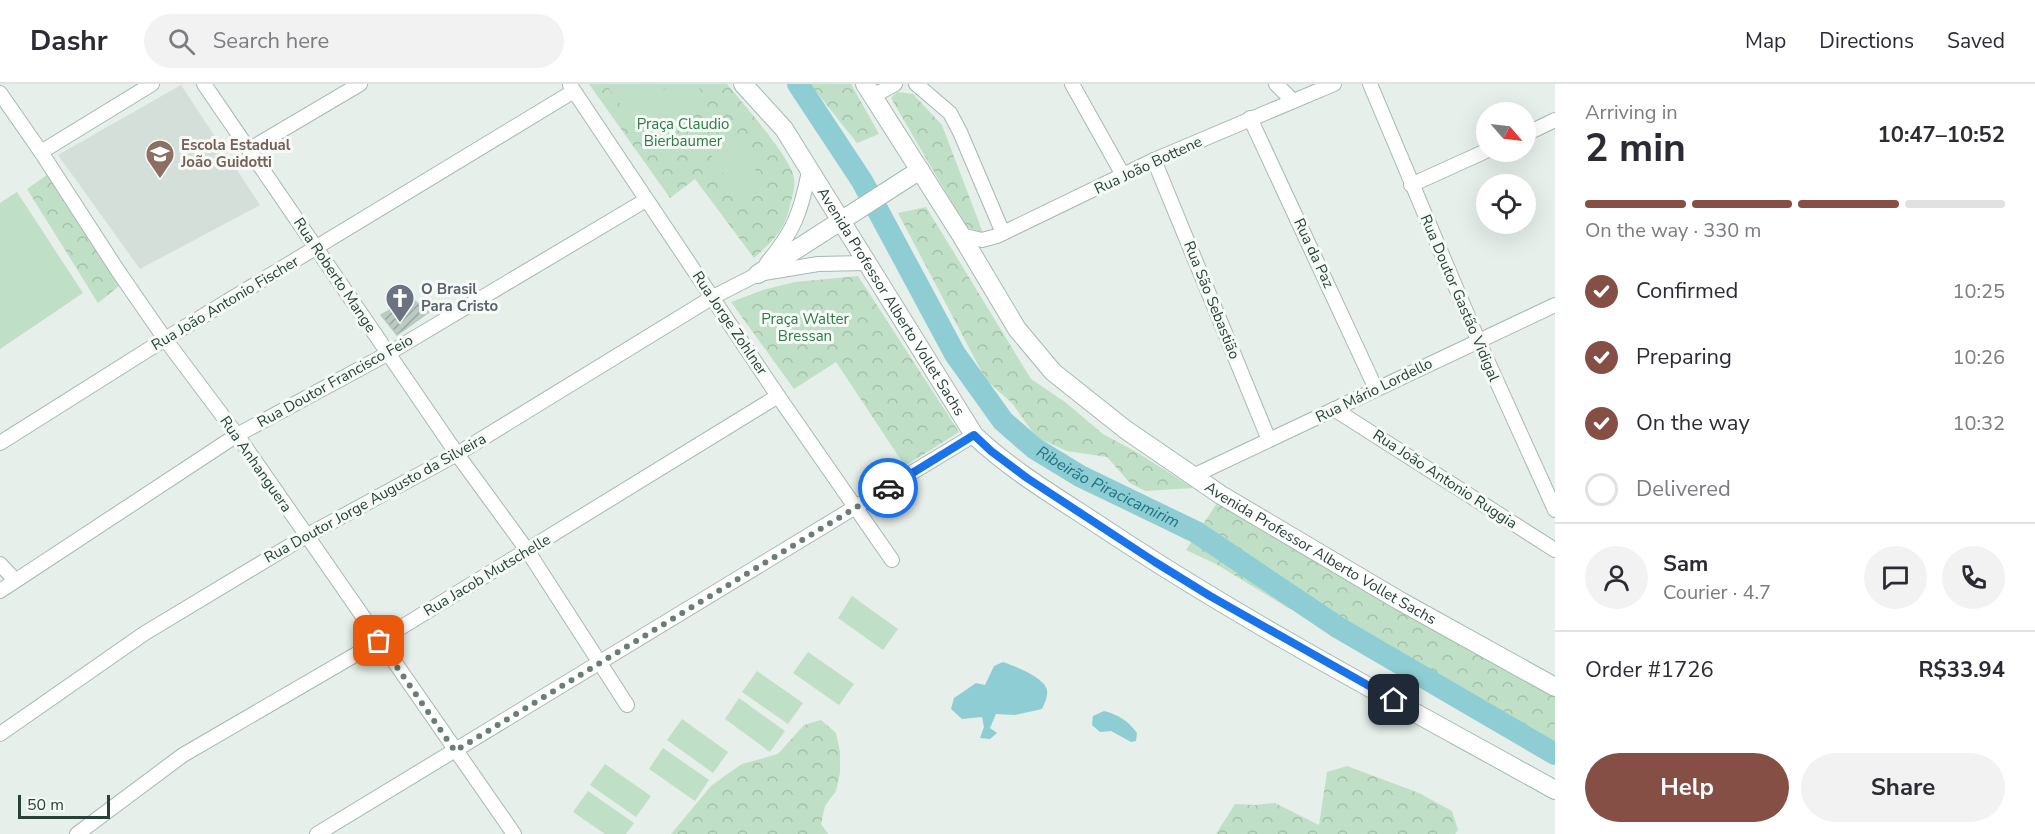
<!DOCTYPE html>
<html lang="en">
<head>
<meta charset="utf-8">
<style>
  body { margin:0; font-family:"Nunito Sans",sans-serif; background:#f2f2f3; color:#2b2b33; height:100vh; display:flex; flex-direction:column; font-size:22px; white-space:nowrap }
  * { box-sizing:border-box; margin:0 }
  p { font-size:20px; color:#7c7c81 }
  .icon { flex:none; width:33px; height:33px; fill:none; stroke:currentColor; stroke-width:2; stroke-linecap:round; stroke-linejoin:round }
  .map { position:relative; flex:1; overflow:hidden }
  .details { display:flex; flex-direction:column; background:#fff; width:480px }
  .details>* { flex:none }
  .needle { width:39px; rotate:118deg }
  .buttons { position:absolute; left:1476px; top:18px; display:grid; gap:12px }
  .buttons a { display:grid; place-items:center; width:60px; height:60px; border-radius:50%; background:#fff; box-shadow:0 6px 24px #0002; font-size:30px }
  .scale { position:absolute; left:18px; bottom:15px; width:92px; box-sizing:border-box; padding-left:6px; border:3px solid #244238; border-top:0; font-size:16px; line-height:21px; white-space:nowrap; color:#244238; -webkit-text-stroke:4px #f7fbf8; paint-order:stroke }
  .pin { position:absolute; display:grid; place-items:center; width:51px; height:51px; color:#fff; margin:-26px; border-radius:12px; box-shadow:0 3px 9px #0006 }
  .courier { position:absolute; display:grid; place-items:center; width:60px; height:60px; margin:-30px; border:4px solid #1a73e8; border-radius:50%; background:#fff; color:#222; box-shadow:0 2px 8px #0007 }
  .headline em { font-style:normal; font-weight:700 }
  .headline div { display:flex; flex-direction:column-reverse }
  .headline { display:flex; align-items:center; justify-content:space-between; height:102px; padding:0 30px }
  h1 { font-size:39px; font-weight:700; line-height:45px }
  .bar { display:grid; grid-template-columns:repeat(4,1fr); gap:9px 6px; align-content:center; height:72px; padding:0 30px }
  .bar i { height:8px; border-radius:4px; background:#e1e1e2 }
  .bar .current { background:#854f46 }
  .bar p { grid-column:span 4 }
  .line { display:flex; align-items:center; gap:15px; padding:0 30px; border-top:2px solid #e1e1e2 }
  .line div { flex:1 }
  .round { display:grid; place-items:center; flex:none; width:63px; height:63px; border-radius:32px; background:#f2f2f3 }
  ol { padding:0 30px; list-style:none }
  li { display:flex; align-items:center; gap:18px; height:66px }
  li p { margin-inline-start:auto }
  li .icon { padding:6px; border-radius:50%; background:#854f46; color:#fff; stroke-width:4 }
  li:last-child { color:#7c7c81 }
  li i { width:33px; height:33px; border:3px solid #e1e1e2; border-radius:50% }
  .primary-button { display:flex; gap:12px; margin-top:auto; padding:12px 30px }
  .primary-button a { flex:1; height:69px; border-radius:36px; background:#854f46; color:#fff; font-size:24px; font-weight:700; line-height:69px; text-align:center }
  .primary-button a+a { background:#f2f2f3; color:#2b2b33 }
  header { display:flex; align-items:center; gap:36px; box-sizing:border-box; height:84px; padding:0 30px; background:#fff; border-bottom:2px solid #e1e1e2 }
  header strong { font-size:28px }
  nav { display:flex; gap:33px; margin-inline-start:auto; font-size:21px }
  .search { width:420px; height:54px; background:#f2f2f3; display:flex; align-items:center; gap:15px; box-sizing:border-box; padding:0 21px; border-radius:33px; color:#7c7c81; font-size:22px }
  main { display:flex; flex:1; min-height:0 }
  .map>svg:first-child { display:block }
  .built { fill:#d4dfd9 }
  .forest { fill:url(#forest-crowns) }
  .pitch { fill:#bfe0c6 }
  .water { fill:#8ecdd4 }
  .lines { fill:none; stroke-linecap:round; stroke-linejoin:round }
  .river { stroke:#8ecdd4; stroke-width:22 }
  .building { fill:url(#building-hatch); stroke:#b8c9c1; stroke-width:1.5 }
  .minor-casing { stroke:#a8b8b1; stroke-width:16 }
  .secondary-casing { stroke:#a4bbb1; stroke-width:20 }
  .minor { stroke:#fff; stroke-width:14 }
  .secondary { stroke:#fff; stroke-width:18 }
  .done { stroke:#687f76; stroke-width:6; stroke-dasharray:0 10.8 }
  .route { stroke:#1a73e8; stroke-width:8 }
  .labels { text-anchor:middle; dominant-baseline:central; stroke-width:6; stroke-linejoin:round; paint-order:stroke }
  .park-label { font-size:15px; fill:#2d7a46; stroke:#f7fbf8 }
  .education-label { font-size:15px; font-weight:bold; fill:#785e54; stroke:#f7fbf8; text-anchor:start }
  .street-label { font-size:15px; fill:#244238; stroke:#f7fbf8 }
  .worship-label { font-size:15px; font-weight:bold; fill:#5b616d; stroke:#f7fbf8; text-anchor:start }
  .water-label { font-size:16px; font-style:italic; fill:#1c7480; stroke:#f7fbf8 }
</style>
</head>
<body>
<header>
<strong>Dashr</strong>
<div class="search"><svg class="icon" aria-label="search" viewBox="0 0 24 24"><circle cx="10" cy="10" r="6"/><path d="M15 15l6 6"/></svg>Search here</div>
<nav><a>Map</a><a>Directions</a><a>Saved</a></nav>
</header>
<main>
<div class="map">
<svg width="1555" height="750" viewBox="0 0 1555 750">
  <defs>
    <pattern id="forest-crowns" width="20" height="18" patternUnits="userSpaceOnUse" patternTransform="scale(1.5)"><rect width="20" height="18" fill="#bfe0c6"/><path d="M2 6a3 3 0 1 1 6 0M12 15a3 3 0 1 1 6 0" fill="none" stroke="#a4c1ab"/></pattern>
    <pattern id="building-hatch" width="6" height="6" patternUnits="userSpaceOnUse" patternTransform="scale(1.5)"><rect width="6" height="6" fill="#bbcac3"/><path d="M-1 1l2-2M0 6l6-6M5 7l2-2" fill="none" stroke="#98a69f"/></pattern>
  </defs>
  <rect width="100%" height="100%" fill="#e6efea"/>
  <path class="built" d="M181 1 260 121 140 185 58 71Z"/>
  <g class="forest">
    <path d="M589 0H727C741 17 792 75 794 94 795 102 793 110 791 117 786 145 774 156 754 174L695 95 670 114Z"/>
    <path d="M810 0H851L879 50 857 59Z"/>
    <path d="M897 8 913 10 942 41 983 149 966 143 891 14Z"/>
    <path d="M47 91 119 202 98 219 27 105Z"/>
    <path d="M926 123 1031 295 1065 318 1103 350 1138 369 1193 404 1145 407 1130 399 1107 373 1067 367 1036 353 1012 319 986 296 898 129Z"/>
    <path d="M858 192 959 348 905 382 836 278 794 305 731 218 763 206 795 198Z"/>
    <path d="M1219 416 1555 608V664L1345 541 1288 524 1216 480 1186 466Z"/>
    <path d="M821 636 836 649 840 668V689L836 707 825 722 821 740 828 750H671L711 702 726 691 742 680 778 670 804 641Z"/>
    <path d="M1347 682 1419 709 1452 727 1458 746 1455 750H1216L1235 720 1255 721 1275 719 1319 741 1327 688Z"/>
  </g>
  <g class="pitch">
    <path d="M606 0H654L657 4 625 27Z"/>
    <path d="M672 0H696L709 19 650 61 629 31Z"/>
    <path d="M733 52 763 97 739 113 709 68Z"/>
    <path d="M17 108 83 209 0 265V119Z"/>
    <path d="M852 512 898 545 883 566 838 534Z"/>
    <path d="M808 568 854 600 839 621 793 589Z"/>
    <path d="M757 587 803 619 788 640 742 608Z"/>
    <path d="M739 614 785 647 770 668 725 635Z"/>
    <path d="M682 635 728 668 713 689 667 656Z"/>
    <path d="M663 664 709 696 695 717 649 685Z"/>
    <path d="M605 680 651 712 636 733 590 701Z"/>
    <path d="M588 707 634 739 626 750H605L573 728Z"/>
  </g>
  <g class="water">
    <path d="M1003 578C1014 582 1044 593 1047 606 1048 612 1045 619 1042 625L1015 631 996 630 990 644 997 649 990 655 980 654 984 643 982 633 962 635 951 625 954 614 976 599 985 601 994 582Z"/>
    <path d="M1104 627C1119 631 1128 637 1137 649L1136 657 1131 658 1111 647 1100 648 1092 641 1093 632Z"/>
  </g>
  <g class="lines">
    <path class="river" id="s1" d="M798 0 862 97 955 270 1003 337 1034 364 1080 392 1196 448 1339 544 1555 670"/>
  </g>
  <path class="building" d="M411 214 429 228 397 251 381 231Z"/>
  <g class="lines">
    <g class="minor-casing">
      <g id="minor">
        <path d="M204 0 457 370 527 466 627 621"/>
        <path d="M916 0 950 29 960 48 1003 149"/>
        <path d="M1072 0 1123 91"/>
        <path d="M1276 0 1293 17"/>
        <path d="M1370 0 1478 256 1555 426"/>
        <path d="M570 1 778 312 892 476"/>
        <path d="M0 9 41 68 118 187 165 255 237 351 514 750"/>
        <path d="M873 12 895 0"/>
        <path d="M1250 34 1376 305"/>
        <path d="M1526 50 1555 36"/>
        <path d="M250 65 360 0"/>
        <path d="M41 68 152 0"/>
        <path d="M1154 76 1269 356"/>
        <path d="M1411 101 1486 67"/>
        <path d="M961 151 982 156 997 152 1154 76 1334 0"/>
        <path d="M767 179C794 147 801 128 809 87"/>
        <path d="M1334 325 1555 466"/>
        <path d="M0 359 165 255 574 7"/>
        <path d="M1193 392 1555 221"/>
        <path d="M0 480 15 496"/>
        <path d="M0 507 237 351 389 269 646 116"/>
        <path d="M0 650 145 549 306 452 457 370 713 213 758 190 818 180 867 179"/>
        <path d="M77 750 183 671 379 557 778 312"/>
        <path d="M317 750 974 351"/>
      </g>
    </g>
    <g class="secondary-casing">
      <g id="secondary">
        <path id="s2" d="M743 0 784 45 974 351C1015 390 1065 418 1111 449 1253 543 1406 623 1555 706"/>
        <path id="s3" d="M865 0 961 151 1017 245 1053 288 1126 346 1221 411 1400 517 1555 603"/>
        <path d="M758 190 920 86"/>
      </g>
    </g>
    <use href="#minor" class="minor"/>
    <use href="#secondary" class="secondary"/>
  </g>
  <g class="lines">
    <path class="done" d="M379 557 455 667 888 404"/>
    <path class="route" d="M888 404 974 351 991 367 1027 394 1155 478 1210 512 1394 616"/>
  </g>
  <defs>
    <g id="school-pin" transform="scale(1.5)"><path d="M0 17L-7.5 6A9.5 9.5 0 1 1 7.5 6Z" fill="#8d6e63" stroke="#f7fbf8"/><path d="M0-5L7-2L0 1L-7-2ZM-4 1L0 2.5L4 1V4Q0 6-4 4Z" fill="#fff"/></g>
    <g id="church-pin" transform="scale(1.5)"><path d="M0 17L-7.5 6A9.5 9.5 0 1 1 7.5 6Z" fill="#6b7280" stroke="#f7fbf8"/><path d="M-1.2-6h2.4v3.5h3.3v2.4h-3.3V6h-2.4V-.1h-3.3v-2.4h3.3Z" fill="#fff"/></g>
  </defs>
  <g fill-rule="evenodd">
    <use href="#school-pin" x="160" y="70"/>
    <use href="#church-pin" x="400" y="214"/>
  </g>
  <g class="labels">
    <g class="park-label">
      <text x="683" y="40">Praça Claudio<tspan x="683" dy="17">Bierbaumer</tspan></text>
      <text x="805" y="235">Praça Walter<tspan x="805" dy="17">Bressan</tspan></text>
    </g>
    <g class="education-label">
      <text x="181" y="61">Escola Estadual<tspan x="181" dy="17">João Guidotti</tspan></text>
    </g>
    <g class="street-label">
      <text transform="translate(1148 81) rotate(-25)">Rua João Bottene</text>
      <text transform="translate(1314 169) rotate(65)">Rua da Paz</text>
      <text transform="translate(335 191) rotate(56)">Rua Roberto Mange</text>
      <text transform="translate(1460 214) rotate(67)">Rua Doutor Gastão Vidigal</text>
      <text transform="translate(1212 216) rotate(68)">Rua São Sebastião</text>
      <text stroke="none"><textPath href="#s2" startOffset="264">Avenida Professor Alberto Vollet Sachs</textPath></text>
      <text transform="translate(225 219) rotate(-31)">Rua João Antonio Fischer</text>
      <text transform="translate(730 239) rotate(56)">Rua Jorge Zohlner</text>
      <text transform="translate(335 297) rotate(-29)">Rua Doutor Francisco Feio</text>
      <text transform="translate(1374 306) rotate(-26)">Rua Mário Lordello</text>
      <text transform="translate(256 380) rotate(55)">Rua Anhanguera</text>
      <text transform="translate(1445 395) rotate(33)">Rua João Antonio Ruggia</text>
      <text transform="translate(375 414) rotate(-29)">Rua Doutor Jorge Augusto da Silveira</text>
      <text stroke="none"><textPath href="#s3" startOffset="668">Avenida Professor Alberto Vollet Sachs</textPath></text>
      <text transform="translate(487 491) rotate(-31)">Rua Jacob Mutschelle</text>
    </g>
    <g class="worship-label">
      <text x="421" y="205">O Brasil<tspan x="421" dy="17">Para Cristo</tspan></text>
    </g>
    <g class="water-label">
      <text stroke="none"><textPath href="#s1" startOffset="520">Ribeirão Piracicamirim</textPath></text>
    </g>
  </g>
</svg>
<div class="buttons">
<a><svg class="needle" viewBox="-14 -14 28 28"><path d="M0-13l5 13h-10z" fill="#e53935"/><path d="M0 13l5-13h-10z" fill="#7c7c81"/></svg></a>
<a><svg class="icon" aria-label="locate" viewBox="0 0 24 24"><circle cx="12" cy="12" r="6"/><path d="M12 2v4M12 18v4M2 12h4M18 12h4"/></svg></a>
</div>
<div class="scale">50 m</div>
<div class="pin" style="left:379px;top:557px;background:#ea580c"><svg class="icon" aria-label="bag" viewBox="0 0 24 24"><path d="M5 8h14l-1 12H6zM9 8a3 3 0 0 1 6 0"/></svg></div>
<div class="pin" style="left:1394px;top:616px;background:#1f2937"><svg class="icon" aria-label="home" viewBox="0 0 24 24"><path d="M3 11l9-7 9 7M6 9v11h12V9"/></svg></div>
<div class="courier" style="left:888px;top:404px"><svg class="icon" aria-label="car" viewBox="0 0 24 24"><path d="M5 17H2v-5l4-1 3-4h7l3 4 3 1v5h-3M9 17h6M6 11h13"/><circle cx="7" cy="17" r="2"/><circle cx="17" cy="17" r="2"/></svg></div>
</div>
<section class="details">
<div class="headline"><div><h1>2 min</h1><p>Arriving in</p></div><em>10:47–10:52</em></div>
<div class="bar"><i class="current"></i><i class="current"></i><i class="current"></i><i></i><p>On the way · 330 m</p></div>
<ol>
<li><svg class="icon" aria-label="check" viewBox="0 0 24 24"><path d="M5 12l5 5 9-10"/></svg>Confirmed<p>10:25</p></li>
<li><svg class="icon" aria-label="check" viewBox="0 0 24 24"><path d="M5 12l5 5 9-10"/></svg>Preparing<p>10:26</p></li>
<li><svg class="icon" aria-label="check" viewBox="0 0 24 24"><path d="M5 12l5 5 9-10"/></svg>On the way<p>10:32</p></li>
<li><i></i>Delivered</li>
</ol>
<div class="line" style="height:108px"><a class="round"><svg class="icon" aria-label="person" viewBox="0 0 24 24"><circle cx="12" cy="8" r="4"/><path d="M4 21q1-7 8-7t8 7"/></svg></a><div><b>Sam</b><p>Courier · 4.7</p></div><a class="round"><svg class="icon" aria-label="chat" viewBox="0 0 24 24"><path d="M4 5h16v11H9l-5 4z"/></svg></a><a class="round"><svg class="icon" aria-label="phone" viewBox="0 0 24 24"><path d="M5 4h4l2 5-3 2q2 4 5 5l2-3 5 2v4C11 20 4 13 5 4z"/></svg></a></div>
<div class="line" style="height:78px"><div>Order #1726</div><b>R$33.94</b></div>
<div class="primary-button"><a>Help</a><a>Share</a></div>
</section>
</main>
</body>
</html>
